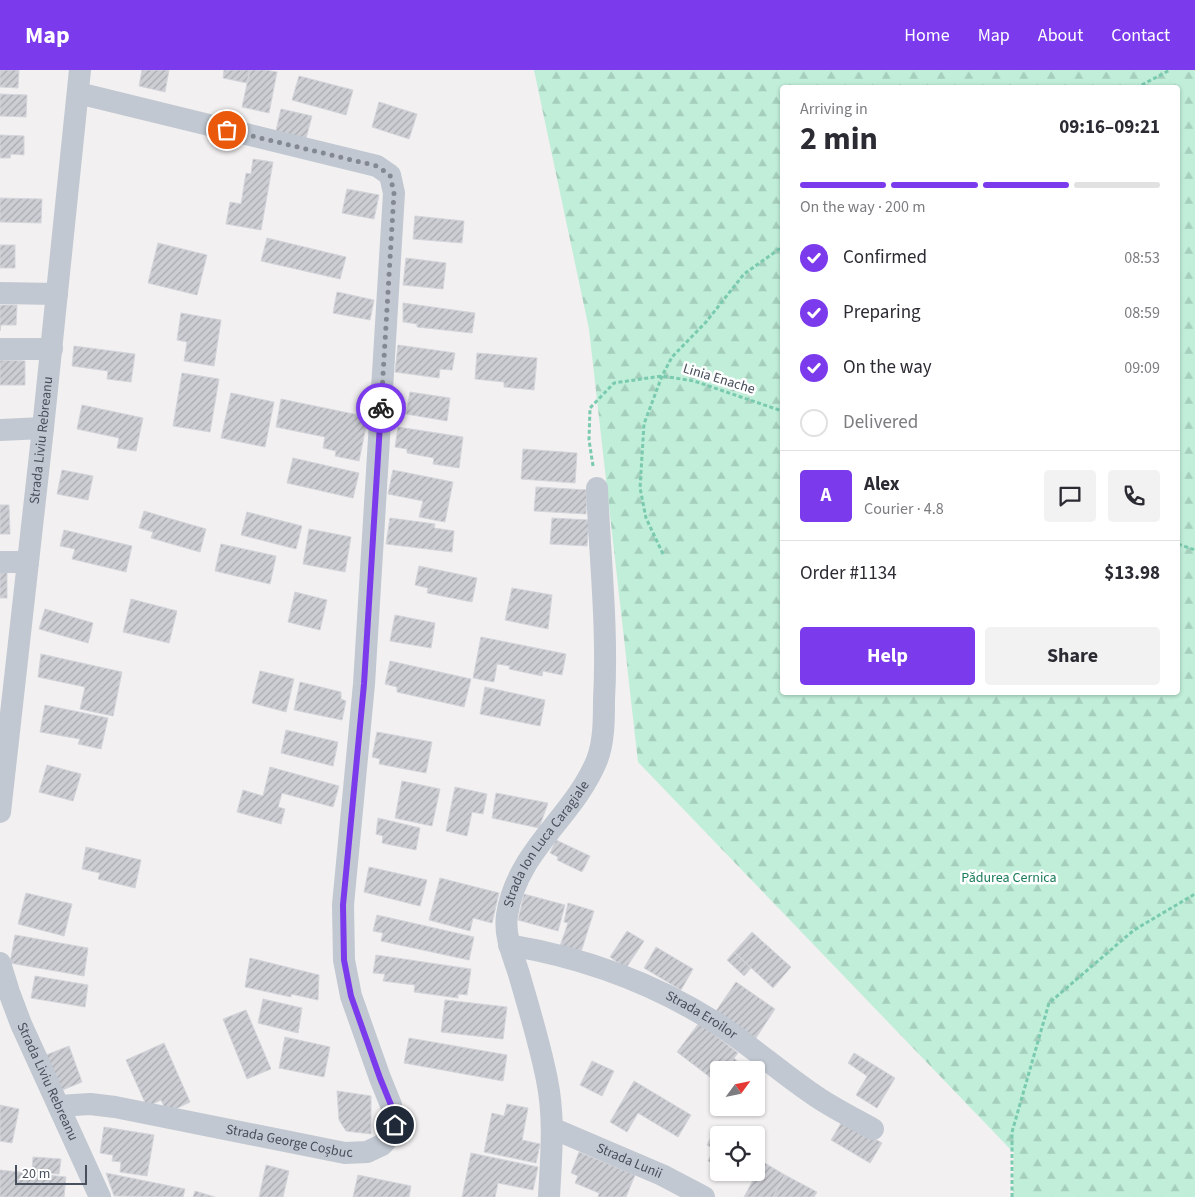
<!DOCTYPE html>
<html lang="en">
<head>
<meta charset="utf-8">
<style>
  body { margin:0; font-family:"Source Sans 3",sans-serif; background:#f2f2f3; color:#2b2b33; height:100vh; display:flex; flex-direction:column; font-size:19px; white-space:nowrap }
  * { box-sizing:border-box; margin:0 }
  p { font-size:16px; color:#7c7c81 }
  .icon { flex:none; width:28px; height:28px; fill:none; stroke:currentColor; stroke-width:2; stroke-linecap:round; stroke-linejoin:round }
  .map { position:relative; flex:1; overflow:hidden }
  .drawer { position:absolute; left:780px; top:15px; width:400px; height:610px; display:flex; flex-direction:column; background:#fff; border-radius:5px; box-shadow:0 1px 4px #0004 }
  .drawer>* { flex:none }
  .needle { width:32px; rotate:57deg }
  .controls { position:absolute; left:710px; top:991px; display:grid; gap:10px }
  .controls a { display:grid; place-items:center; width:55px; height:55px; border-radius:5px; background:#fff; box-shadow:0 1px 4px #0004; font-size:25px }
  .scale { position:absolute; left:15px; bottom:12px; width:72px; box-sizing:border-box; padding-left:5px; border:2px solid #48505d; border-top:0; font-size:14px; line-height:18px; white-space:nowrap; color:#48505d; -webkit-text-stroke:4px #fff; paint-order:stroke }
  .pin { position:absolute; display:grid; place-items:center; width:42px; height:42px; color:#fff; margin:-21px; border:2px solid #fff; border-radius:50%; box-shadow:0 1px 5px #0007 }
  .courier { position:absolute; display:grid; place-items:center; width:50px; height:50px; margin:-25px; border:4px solid #7c3aed; border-radius:50%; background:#fff; color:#222; box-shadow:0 1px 6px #0007 }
  .head em { font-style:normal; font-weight:700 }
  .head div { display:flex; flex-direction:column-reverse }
  .head { display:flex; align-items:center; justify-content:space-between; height:85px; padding:0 20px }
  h1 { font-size:32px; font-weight:700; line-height:38px }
  .bar { display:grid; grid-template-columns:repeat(4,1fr); gap:8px 5px; align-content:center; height:60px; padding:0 20px }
  .bar i { height:6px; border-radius:4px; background:#e1e1e2 }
  .bar .on { background:#7c3aed }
  .bar p { grid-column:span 4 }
  .line { display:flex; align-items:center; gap:12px; padding:0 20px; border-top:1px solid #e1e1e2 }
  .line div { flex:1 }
  .round { display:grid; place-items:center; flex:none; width:52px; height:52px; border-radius:5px; background:#f2f2f3 }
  ol { padding:0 20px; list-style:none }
  li { display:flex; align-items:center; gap:15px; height:55px }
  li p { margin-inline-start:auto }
  li .icon { padding:5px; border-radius:50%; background:#7c3aed; color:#fff; stroke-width:4 }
  li:last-child { color:#7c7c81 }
  li i { width:28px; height:28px; border:2px solid #e1e1e2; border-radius:50% }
  .button { display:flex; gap:10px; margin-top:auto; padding:10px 20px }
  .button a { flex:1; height:58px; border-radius:5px; background:#7c3aed; color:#fff; font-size:20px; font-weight:700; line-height:58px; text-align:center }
  .button a+a { background:#f2f2f3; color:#2b2b33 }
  header { display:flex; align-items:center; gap:30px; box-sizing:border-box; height:70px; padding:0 25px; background:#7c3aed; color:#fff }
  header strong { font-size:24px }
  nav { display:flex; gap:28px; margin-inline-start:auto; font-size:18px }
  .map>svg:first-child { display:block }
  .forest { fill:url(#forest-firs); fill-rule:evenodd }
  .building { fill:url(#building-hatch); stroke:#d4d5db }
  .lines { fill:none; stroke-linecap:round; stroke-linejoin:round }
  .path { stroke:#79caaf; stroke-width:3; stroke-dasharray:4 2.5; stroke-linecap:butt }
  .minor { stroke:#c1c8d1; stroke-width:22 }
  .done { stroke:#848890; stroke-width:5; stroke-dasharray:0 9 }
  .route { stroke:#7c3aed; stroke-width:6 }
  .labels { text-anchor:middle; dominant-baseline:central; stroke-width:5; stroke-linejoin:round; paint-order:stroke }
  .street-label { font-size:14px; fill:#48505d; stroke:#fff }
  .park-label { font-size:14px; fill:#1b7c5b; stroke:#fff }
</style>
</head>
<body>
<header>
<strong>Map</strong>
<nav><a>Home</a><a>Map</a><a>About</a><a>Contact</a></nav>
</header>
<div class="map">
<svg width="1195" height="1127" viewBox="0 0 1195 1127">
  <defs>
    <pattern id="forest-firs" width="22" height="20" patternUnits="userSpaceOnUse" patternTransform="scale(1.25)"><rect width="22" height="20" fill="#c0eed9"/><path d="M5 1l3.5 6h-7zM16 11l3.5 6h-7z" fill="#a6cebd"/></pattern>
    <pattern id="building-hatch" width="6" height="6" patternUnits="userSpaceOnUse" patternTransform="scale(1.25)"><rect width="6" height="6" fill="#cdced4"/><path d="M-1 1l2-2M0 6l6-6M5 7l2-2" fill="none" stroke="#a8aaaf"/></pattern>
  </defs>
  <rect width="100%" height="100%" fill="#f2f0f0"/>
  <path class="forest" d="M534 0H1195V1127H1013L1014 1083 638 692 589 259ZM782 18H1178V622H782Z"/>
  <g class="building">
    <path d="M0 0H19L18 18 0 17Z"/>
    <path d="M142 0H169L165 22 139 16Z"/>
    <path d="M224 0H250L247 13 223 8Z"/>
    <path d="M250 0H265L277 2 269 43 242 37Z"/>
    <path d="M299 6 353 20 346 45 292 30Z"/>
    <path d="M0 24 27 25 26 47 0 46Z"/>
    <path d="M379 32 417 44 409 69 372 57Z"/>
    <path d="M281 39 312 46 305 72 275 65Z"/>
    <path d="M0 65 24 66V85L11 84 10 88H0Z"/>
    <path d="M253 89 273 92 261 160 226 154 230 132 241 134 246 103 251 104Z"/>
    <path d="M347 119 379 125 374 149 342 143Z"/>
    <path d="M0 128 42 129 41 153 0 152Z"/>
    <path d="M415 146 464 151 462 173 413 169Z"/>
    <path d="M267 168 346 187 340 209 261 191Z"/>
    <path d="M158 173 207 185 197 225 148 213Z"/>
    <rect x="0" y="175" width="15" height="23"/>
    <path d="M406 188 446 193 443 219 403 215Z"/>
    <path d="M337 222 374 230 370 250 333 243Z"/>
    <path d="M403 233 475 243 472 263 417 257V254L403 252Z"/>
    <path d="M0 235H17L16 255H1L0 261Z"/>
    <path d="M181 243 221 250 214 296 184 291 187 272 177 270Z"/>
    <path d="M398 275 455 283 452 300 440 299 439 308 395 302Z"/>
    <path d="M74 276 135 284 131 312 107 309 108 301 72 296Z"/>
    <path d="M477 283 537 288 534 320 504 317V312L475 309Z"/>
    <path d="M0 290 25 291V315H0Z"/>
    <path d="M182 303 219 309 210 362 173 356Z"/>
    <path d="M410 322 450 328 447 351 406 344Z"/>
    <path d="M231 323 274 332 265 377 221 368Z"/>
    <path d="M281 329 368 347 359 391 335 386 336 381 323 378 325 367 276 357Z"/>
    <path d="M82 335 143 348 136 381 117 378 119 368 77 359Z"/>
    <path d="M398 357 463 367 459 398 433 394 434 388 407 383V379L395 377Z"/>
    <path d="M523 379 577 383 575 413 521 409Z"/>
    <path d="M293 388 359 403 353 428 287 413Z"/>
    <path d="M62 400 93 406 88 430 57 424Z"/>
    <path d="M393 400 453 412 445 452 419 447 423 431 388 424Z"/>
    <path d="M536 417 587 420 586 444 534 441Z"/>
    <path d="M0 435H9L10 464H0Z"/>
    <path d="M144 441 206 459 200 482 151 468 153 462 139 458Z"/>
    <path d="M247 442 302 456 296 479 241 465Z"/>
    <path d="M390 448 435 454 434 458 454 461 452 482 386 474Z"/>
    <path d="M552 448 589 450 587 476 550 474Z"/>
    <path d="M309 459 351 467 345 502 303 494Z"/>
    <path d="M64 460 132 476 126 502 72 489 75 479 60 476Z"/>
    <path d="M221 474 276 486 270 514 215 501Z"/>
    <path d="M419 496 477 508 472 532 427 523 428 518 415 515Z"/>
    <rect x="0" y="501" width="7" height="27"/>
    <path d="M512 518 552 525 548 559 505 550Z"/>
    <path d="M295 522 327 530 320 560 288 552Z"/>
    <path d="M131 529 177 541 169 573 123 562Z"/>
    <path d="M45 539 93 553 88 573 39 559Z"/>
    <path d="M395 545 435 553 431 578 390 571Z"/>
    <path d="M481 567 566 584 562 605 543 601 542 606 509 599 510 596 497 594 494 612 473 608Z"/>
    <path d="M41 584 122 602 113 646 80 639 85 617 38 607Z"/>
    <path d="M390 591 471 609 464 637 397 622V617L385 614Z"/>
    <path d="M260 601 294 609 286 642 252 633Z"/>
    <path d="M300 612 341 622V629L346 631 342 650 294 640Z"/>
    <path d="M485 617 545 630 540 656 480 644Z"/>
    <path d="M45 635 108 648 101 679 78 674 80 669 40 662Z"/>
    <path d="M286 660 338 672 333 696 281 683Z"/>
    <path d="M377 662 432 672 426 703 379 694 380 689 372 687Z"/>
    <path d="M47 695 81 704 73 731 39 722Z"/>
    <path d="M270 697 339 716 333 737 282 723 278 737 285 739 281 754 237 742 243 720 263 726Z"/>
    <path d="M402 711 440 719 432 756 395 748Z"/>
    <path d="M455 717 487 724 483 744 472 742 467 766 446 761Z"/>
    <path d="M496 723 548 733 539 758 492 748Z"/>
    <path d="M378 748 420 758 416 780 382 773 383 766 376 764Z"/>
    <path d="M556 770 590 786 582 802 557 790 558 787 550 783Z"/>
    <path d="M86 777 141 790 135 818 98 809 100 803 82 799Z"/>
    <path d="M369 797 427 810 420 836 364 822Z"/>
    <path d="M440 808 499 823 492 853 473 848 470 861 429 850Z"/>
    <path d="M26 823 72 834 64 866 18 854Z"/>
    <path d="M524 824 565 835 558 861 518 850Z"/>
    <path d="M568 833 594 841 580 885 559 879 568 853 564 852Z"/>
    <path d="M377 845 474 867 469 890 381 871 383 863 373 861Z"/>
    <path d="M627 861 644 871 626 898 610 887Z"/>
    <path d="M752 862 791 897 773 918 734 882Z"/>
    <path d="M15 865 88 878 84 906 10 893Z"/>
    <path d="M656 877 693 899 681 920 644 898Z"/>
    <path d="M734 882 751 898 744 906 727 890Z"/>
    <path d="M376 885 471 899 467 925 458 924V928L414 922 415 915 383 911 385 904 373 903Z"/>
    <path d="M250 888 319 905 318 930 291 924V927L245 917Z"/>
    <path d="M35 906 88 915 85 937 31 928Z"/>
    <path d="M736 912 775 939 754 971 714 944Z"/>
    <path d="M263 929 302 938 298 963 258 953Z"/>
    <path d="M445 930 507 937 503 969 441 962Z"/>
    <path d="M246 940 271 999 247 1009 223 949Z"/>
    <path d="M699 953 738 983 734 988 745 998 744 1000H719V1014L677 982Z"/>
    <path d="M285 967 330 977 324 1007 279 998Z"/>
    <path d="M409 968 507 985 503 1011 404 993Z"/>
    <path d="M164 973 190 1032 167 1043 161 1030 147 1037 126 990Z"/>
    <path d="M69 976 82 1012 60 1021 46 985Z"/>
    <path d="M854 983 874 995 867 1006 848 993Z"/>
    <path d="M592 991 614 1001 602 1026 580 1015Z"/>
    <path d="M874 995 895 1008 877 1038 856 1025Z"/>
    <path d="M634 1011 691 1045 678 1067 638 1043 627 1062 610 1052Z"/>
    <path d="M337 1021 371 1026V1064L346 1061 339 1050Z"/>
    <path d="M507 1034 528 1038 522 1070 540 1074 536 1093 484 1082 492 1043 504 1046Z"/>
    <path d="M0 1035 19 1039 12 1073 0 1071Z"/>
    <path d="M843 1050 882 1073 870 1093 831 1070Z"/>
    <path d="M104 1057 154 1065 147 1106 120 1102 121 1092 112 1091 113 1085 100 1083Z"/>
    <path d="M713 1063 719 1066 714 1079 707 1075Z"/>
    <path d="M719 1068V1097L708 1091Z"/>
    <path d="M579 1082 635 1105 626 1127H598L599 1123 575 1113 578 1106 571 1103Z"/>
    <path d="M471 1083 538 1097 533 1120 498 1113 495 1127H462Z"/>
    <path d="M33 1087 61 1089 59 1104 32 1102Z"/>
    <path d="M763 1092 785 1105 773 1127H744Z"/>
    <path d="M266 1095 289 1101 283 1127H259Z"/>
    <path d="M0 1100 66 1107 64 1127H0Z"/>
    <path d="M730 1102H748L745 1110Z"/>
    <path d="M106 1103 185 1119 183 1127 114 1126Z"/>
    <path d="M358 1105 411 1116 409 1127H353Z"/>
    <path d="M785 1105 817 1122 814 1127H773Z"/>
    <path d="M195 1121 215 1127H193Z"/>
  </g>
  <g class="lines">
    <g class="path">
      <path d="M1136 18 1170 0"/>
      <path d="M593 396 589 370 590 338 614 313 662 306 694 311 782 341"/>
      <path d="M1178 474 1195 480"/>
      <path d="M663 484 646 448 640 418 644 354 662 306 672 287 706 252 744 204 782 177"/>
      <path d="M1012 1127V1062L1049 933 1134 860 1195 824"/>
    </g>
    <g class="minor">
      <path d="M0 223 57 224"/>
      <path d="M0 279H52"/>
      <path d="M0 360 43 358"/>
      <path d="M0 492H28"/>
      <path id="s1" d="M0 742 43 358 80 0"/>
      <path id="s2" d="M509 875C581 887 651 912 713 951 751 975 783 1005 820 1029 837 1040 855 1049 873 1059"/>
      <path id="s3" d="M0 893 9 922 21 954 100 1127"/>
      <path id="s4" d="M59 1036 90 1034 115 1037 345 1083 367 1082 382 1075 390 1066 395 1055 391 1035 380 1008 351 926 344 890 343 835 364 614 394 123 390 105 377 96 78 23"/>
      <path id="s5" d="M552 1058 662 1105 704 1127"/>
      <path id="s6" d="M549 1127C551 1088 555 1049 547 1010 540 974 529 939 519 904 513 885 504 866 507 845 517 780 574 747 597 690 604 672 604 649 604 630 608 560 600 489 597 418"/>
    </g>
  </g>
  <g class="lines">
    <path class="done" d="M227 60 377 96 390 105 394 123 381 338"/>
    <path class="route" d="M381 338 364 614 343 835 344 890 351 926 380 1008 391 1035 395 1055"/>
  </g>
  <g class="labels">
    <g class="street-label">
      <text transform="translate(719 309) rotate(17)">Linia Enache</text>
      <text stroke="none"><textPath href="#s1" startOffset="374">Strada Liviu Rebreanu</textPath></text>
      <text stroke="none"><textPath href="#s6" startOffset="370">Strada Ion Luca Caragiale</textPath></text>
      <text stroke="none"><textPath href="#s2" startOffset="206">Strada Eroilor</textPath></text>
      <text stroke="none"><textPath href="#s3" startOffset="128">Strada Liviu Rebreanu</textPath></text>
      <text stroke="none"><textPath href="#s4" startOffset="234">Strada George Coșbuc</textPath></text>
      <text stroke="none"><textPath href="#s5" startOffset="84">Strada Lunii</textPath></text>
    </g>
    <g class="park-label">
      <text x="1009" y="808">Pădurea Cernica</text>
    </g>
  </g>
</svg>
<div class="controls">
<a><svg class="needle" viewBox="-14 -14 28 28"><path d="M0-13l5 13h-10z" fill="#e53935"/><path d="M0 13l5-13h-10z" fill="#7c7c81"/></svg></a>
<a><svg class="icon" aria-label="locate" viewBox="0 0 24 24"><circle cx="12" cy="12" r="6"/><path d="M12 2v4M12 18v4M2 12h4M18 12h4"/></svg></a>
</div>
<div class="scale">20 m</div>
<div class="pin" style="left:227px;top:60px;background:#ea580c"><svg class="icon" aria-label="bag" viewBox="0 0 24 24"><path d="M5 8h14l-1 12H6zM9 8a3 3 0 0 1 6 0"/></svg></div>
<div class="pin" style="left:395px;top:1055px;background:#1f2937"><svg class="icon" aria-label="home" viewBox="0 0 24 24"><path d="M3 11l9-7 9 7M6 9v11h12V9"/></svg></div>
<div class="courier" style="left:381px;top:338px"><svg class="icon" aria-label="bike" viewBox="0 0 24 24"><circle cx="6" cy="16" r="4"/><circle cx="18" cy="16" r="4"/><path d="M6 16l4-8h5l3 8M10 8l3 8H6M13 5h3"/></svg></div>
<section class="drawer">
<div class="head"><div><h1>2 min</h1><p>Arriving in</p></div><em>09:16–09:21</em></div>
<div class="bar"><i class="on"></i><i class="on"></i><i class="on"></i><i></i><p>On the way · 200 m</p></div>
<ol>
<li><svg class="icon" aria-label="check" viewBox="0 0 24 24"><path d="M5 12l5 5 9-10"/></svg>Confirmed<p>08:53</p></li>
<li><svg class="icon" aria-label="check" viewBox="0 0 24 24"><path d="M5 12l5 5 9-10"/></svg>Preparing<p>08:59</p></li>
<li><svg class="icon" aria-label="check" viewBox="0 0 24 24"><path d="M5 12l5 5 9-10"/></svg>On the way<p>09:09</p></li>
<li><i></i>Delivered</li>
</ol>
<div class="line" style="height:90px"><b class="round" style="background:#7c3aed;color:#fff">A</b><div><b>Alex</b><p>Courier · 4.8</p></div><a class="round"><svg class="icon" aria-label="chat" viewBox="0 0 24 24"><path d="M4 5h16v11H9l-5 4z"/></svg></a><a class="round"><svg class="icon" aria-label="phone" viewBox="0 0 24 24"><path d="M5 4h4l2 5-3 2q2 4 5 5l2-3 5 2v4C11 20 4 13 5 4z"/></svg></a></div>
<div class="line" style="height:65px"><div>Order #1134</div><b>$13.98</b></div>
<div class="button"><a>Help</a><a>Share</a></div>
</section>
</div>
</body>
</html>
